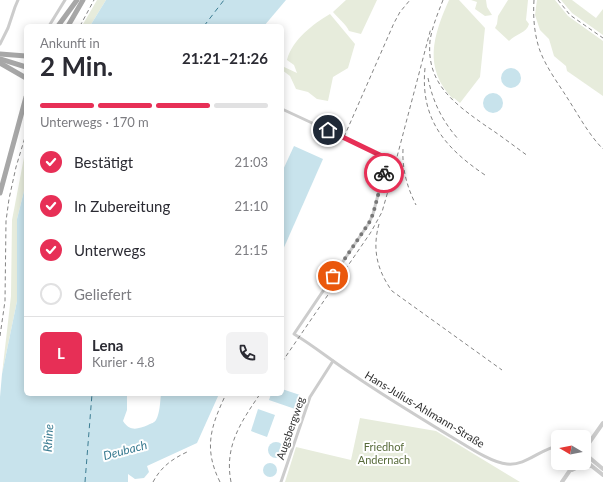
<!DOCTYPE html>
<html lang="de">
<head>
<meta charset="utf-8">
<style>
  body { margin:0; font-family:Lato,sans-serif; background:#f2f2f3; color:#2b2b33; height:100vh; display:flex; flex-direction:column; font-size:15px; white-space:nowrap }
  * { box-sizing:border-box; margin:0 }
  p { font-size:13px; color:#7c7c81 }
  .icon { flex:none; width:22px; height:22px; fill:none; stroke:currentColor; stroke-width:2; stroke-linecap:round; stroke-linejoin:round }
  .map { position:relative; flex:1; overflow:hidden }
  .details { position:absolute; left:24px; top:24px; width:260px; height:372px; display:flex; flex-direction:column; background:#fff; border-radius:6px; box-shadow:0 2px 10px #0003 }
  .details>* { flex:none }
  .needle { width:26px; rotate:280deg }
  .buttons { position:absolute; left:551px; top:430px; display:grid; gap:8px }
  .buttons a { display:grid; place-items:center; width:40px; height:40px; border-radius:6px; background:#fff; box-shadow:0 2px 10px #0003; font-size:20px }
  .pin { position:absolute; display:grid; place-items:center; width:34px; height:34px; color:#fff; margin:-17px; border:2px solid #fff; border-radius:50%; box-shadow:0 1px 4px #0007 }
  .courier { position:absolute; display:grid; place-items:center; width:40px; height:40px; margin:-20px; border:3px solid #e72f56; border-radius:50%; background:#fff; color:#222; box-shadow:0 1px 5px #0007 }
  .head em { font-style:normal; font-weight:700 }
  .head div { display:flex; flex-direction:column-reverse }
  .head { display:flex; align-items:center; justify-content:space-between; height:68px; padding:0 16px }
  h1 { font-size:26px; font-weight:700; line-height:30px }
  .bar { display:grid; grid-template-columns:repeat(4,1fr); gap:6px 4px; align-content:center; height:48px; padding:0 16px }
  .bar i { height:5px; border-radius:3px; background:#e1e1e2 }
  .bar .selected { background:#e72f56 }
  .bar p { grid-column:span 4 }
  .line { display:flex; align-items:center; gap:10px; padding:0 16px; border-top:1px solid #e1e1e2 }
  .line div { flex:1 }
  .round { display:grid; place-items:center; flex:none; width:42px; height:42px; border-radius:6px; background:#f2f2f3 }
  ol { padding:0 16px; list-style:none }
  li { display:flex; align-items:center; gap:12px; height:44px }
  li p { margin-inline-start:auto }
  li .icon { padding:4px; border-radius:50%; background:#e72f56; color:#fff; stroke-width:4 }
  li:last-child { color:#7c7c81 }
  li i { width:22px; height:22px; border:2px solid #e1e1e2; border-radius:50% }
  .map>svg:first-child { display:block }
  .green { fill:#e7ecdc }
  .water { fill:#c8e3ec }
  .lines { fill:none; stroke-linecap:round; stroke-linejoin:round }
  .ferry { stroke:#3b7c92; stroke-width:1; stroke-dasharray:5 4; stroke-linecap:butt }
  .minor { stroke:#ccc; stroke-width:3 }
  .tertiary { stroke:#ccc; stroke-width:4 }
  .primary { stroke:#a7a7a7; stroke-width:5 }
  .rail { stroke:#848484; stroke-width:1; stroke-dasharray:4 3; stroke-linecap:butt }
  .done { stroke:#787878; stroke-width:4; stroke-dasharray:0 7.2 }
  .route { stroke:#e72f56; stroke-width:5 }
  .labels { text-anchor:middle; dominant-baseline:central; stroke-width:4; stroke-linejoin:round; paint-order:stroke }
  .street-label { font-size:11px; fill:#2f2f2f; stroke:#fff }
  .park-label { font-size:11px; fill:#586b3b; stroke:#fff }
  .water-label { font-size:12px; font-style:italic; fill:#3b7c92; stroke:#fff }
</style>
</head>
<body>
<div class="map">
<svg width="603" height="482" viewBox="0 0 603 482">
  <rect width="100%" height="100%" fill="#fff"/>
  <g class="green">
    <path d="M97 0H106L90 26H82Z"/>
    <path d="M346 0H377L361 34 349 31C347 25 337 17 333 12Z"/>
    <path d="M449 0H459L485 28 480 77 460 103 454 98 453 99C423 68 433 36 449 0Z"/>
    <path d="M471 0H486L487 7 492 15 485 16 475 9 477 2Z"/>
    <path d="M508 0H528L526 20 529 24C527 33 515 34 509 41L495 28 497 24 498 16Z"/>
    <path d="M537 0H555L568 16 603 41V96L567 71 566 66 554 56 549 39 540 30 535 15Z"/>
    <path d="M561 0H572L596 18 603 9V35L572 13Z"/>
    <path d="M330 14 355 44 348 68 333 77 328 101 317 99 308 92 296 89 290 76 282 70V66L297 73 294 65 287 60C292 40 313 24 330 14Z"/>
    <path d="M26 147V183L17 219V301L2 374 11 296 12 220Z"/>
    <path d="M360 418 436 431 520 482H285L296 447 351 460Z"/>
  </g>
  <g class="water">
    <path d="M106 0H286L264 26H90Z"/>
    <circle cx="511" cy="78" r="10"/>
    <circle cx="493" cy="103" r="10"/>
    <path d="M294 146 323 159 282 252V172Z"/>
    <path d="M26 183V394H127V410L123 421C130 432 138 429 148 425 152 423 154 423 156 420 160 413 160 402 161 394H219L197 443 147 466 149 472 144 478 135 479 128 474V482H0V397L2 374 17 301V219Z"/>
    <path d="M282 389 300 395 295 409 269 400 271 394H282Z"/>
    <path d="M258 409 275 415 267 437 251 431Z"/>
    <circle cx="276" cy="450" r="8"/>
    <circle cx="270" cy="470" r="7"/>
  </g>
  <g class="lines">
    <g class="ferry">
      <path d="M204 26 224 0"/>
      <path d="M85 482 92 394"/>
    </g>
    <g class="minor">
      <path d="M49 26 65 0"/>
      <path d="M0 44 8 28 15 7 18 0"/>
      <path d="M282 109 383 156 386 158 387 161 373 214 369 223 294 334C314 346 332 361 352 374 384 396 417 416 450 436 464 444 491 463 507 464 526 466 540 449 558 446"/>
      <path d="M281 482 310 397 333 361"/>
    </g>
    <g class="tertiary">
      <path d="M584 450 603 423"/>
      <path d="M584 453 603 469"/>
      <path d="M584 460 603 475"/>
      <path d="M572 470 582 465 590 466"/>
      <path d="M562 482 575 463"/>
    </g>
    <g class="primary">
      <path d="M58 26 77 0"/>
      <path d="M68 26 83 0"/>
      <path d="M0 54 26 56"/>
      <path d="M0 59 26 67"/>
      <path d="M0 63 26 78"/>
      <path d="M0 193 26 97"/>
    </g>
    <g class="rail">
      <path d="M443 0C438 13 432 27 430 41 426 84 455 104 486 126 500 135 514 146 528 156"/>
      <path d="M534 0C533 16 534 32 539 48 545 66 558 83 568 99 579 116 589 135 603 149"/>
      <path d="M558 0 570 15 603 38"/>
      <path d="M80 26 94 0"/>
      <path d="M425 68C420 119 445 148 485 175"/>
      <path d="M428 78C433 103 443 122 459 140"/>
      <path d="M344 137 394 23 400 12 410 0"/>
      <path d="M403 149C402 169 407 187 416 205"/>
      <path d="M379 224C372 249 377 270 392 291L502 370"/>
      <path d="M0 336 5 301 6 221 9 199 16 167 26 134"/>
      <path d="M282 362 371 232 382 212 388 191 431 28"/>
      <path d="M153 482C161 467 172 459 187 452"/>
      <path d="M220 482C203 448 211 426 226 394"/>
      <path d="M231 482C224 446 241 422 260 394"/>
    </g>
  </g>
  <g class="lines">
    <path class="done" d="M333 276 369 223 373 214 384 173"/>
    <path class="route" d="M328 130 386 158 387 163 384 173"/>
  </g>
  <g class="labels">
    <g class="street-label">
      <text transform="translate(425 409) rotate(31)">Hans-Julius-Ahlmann-Straße</text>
      <text transform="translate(290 428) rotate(-71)">Augsbergweg</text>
    </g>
    <g class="park-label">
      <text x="384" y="446">Friedhof<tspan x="384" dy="13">Andernach</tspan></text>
    </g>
    <g class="water-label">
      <text transform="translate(48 438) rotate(-87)">Rhine</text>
      <text transform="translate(125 450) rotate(-15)">Deubach</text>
    </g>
  </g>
</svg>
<div class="buttons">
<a><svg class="needle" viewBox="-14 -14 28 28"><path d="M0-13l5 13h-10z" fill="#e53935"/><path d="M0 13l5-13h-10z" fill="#7c7c81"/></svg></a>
</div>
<div class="pin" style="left:333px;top:276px;background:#ea580c"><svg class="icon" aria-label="bag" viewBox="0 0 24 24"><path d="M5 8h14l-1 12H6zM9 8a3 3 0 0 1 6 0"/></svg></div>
<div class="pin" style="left:328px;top:130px;background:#1f2937"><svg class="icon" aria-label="home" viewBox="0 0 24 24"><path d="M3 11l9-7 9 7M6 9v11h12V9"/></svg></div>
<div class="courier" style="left:384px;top:173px"><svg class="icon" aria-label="bike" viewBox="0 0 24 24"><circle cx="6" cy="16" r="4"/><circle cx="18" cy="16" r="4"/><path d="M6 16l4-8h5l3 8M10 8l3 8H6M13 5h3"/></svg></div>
<section class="details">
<div class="head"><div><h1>2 Min.</h1><p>Ankunft in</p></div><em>21:21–21:26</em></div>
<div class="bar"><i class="selected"></i><i class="selected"></i><i class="selected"></i><i></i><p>Unterwegs · 170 m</p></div>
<ol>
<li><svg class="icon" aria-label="check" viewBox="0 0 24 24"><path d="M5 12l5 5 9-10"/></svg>Bestätigt<p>21:03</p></li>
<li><svg class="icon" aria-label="check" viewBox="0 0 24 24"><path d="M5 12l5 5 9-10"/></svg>In Zubereitung<p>21:10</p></li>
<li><svg class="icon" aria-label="check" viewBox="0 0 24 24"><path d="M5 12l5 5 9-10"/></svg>Unterwegs<p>21:15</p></li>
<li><i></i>Geliefert</li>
</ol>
<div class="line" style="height:72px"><b class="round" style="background:#e72f56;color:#fff">L</b><div><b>Lena</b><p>Kurier · 4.8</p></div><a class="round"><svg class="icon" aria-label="phone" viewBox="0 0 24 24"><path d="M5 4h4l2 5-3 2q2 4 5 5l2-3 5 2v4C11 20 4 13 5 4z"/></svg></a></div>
</section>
</div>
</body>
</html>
